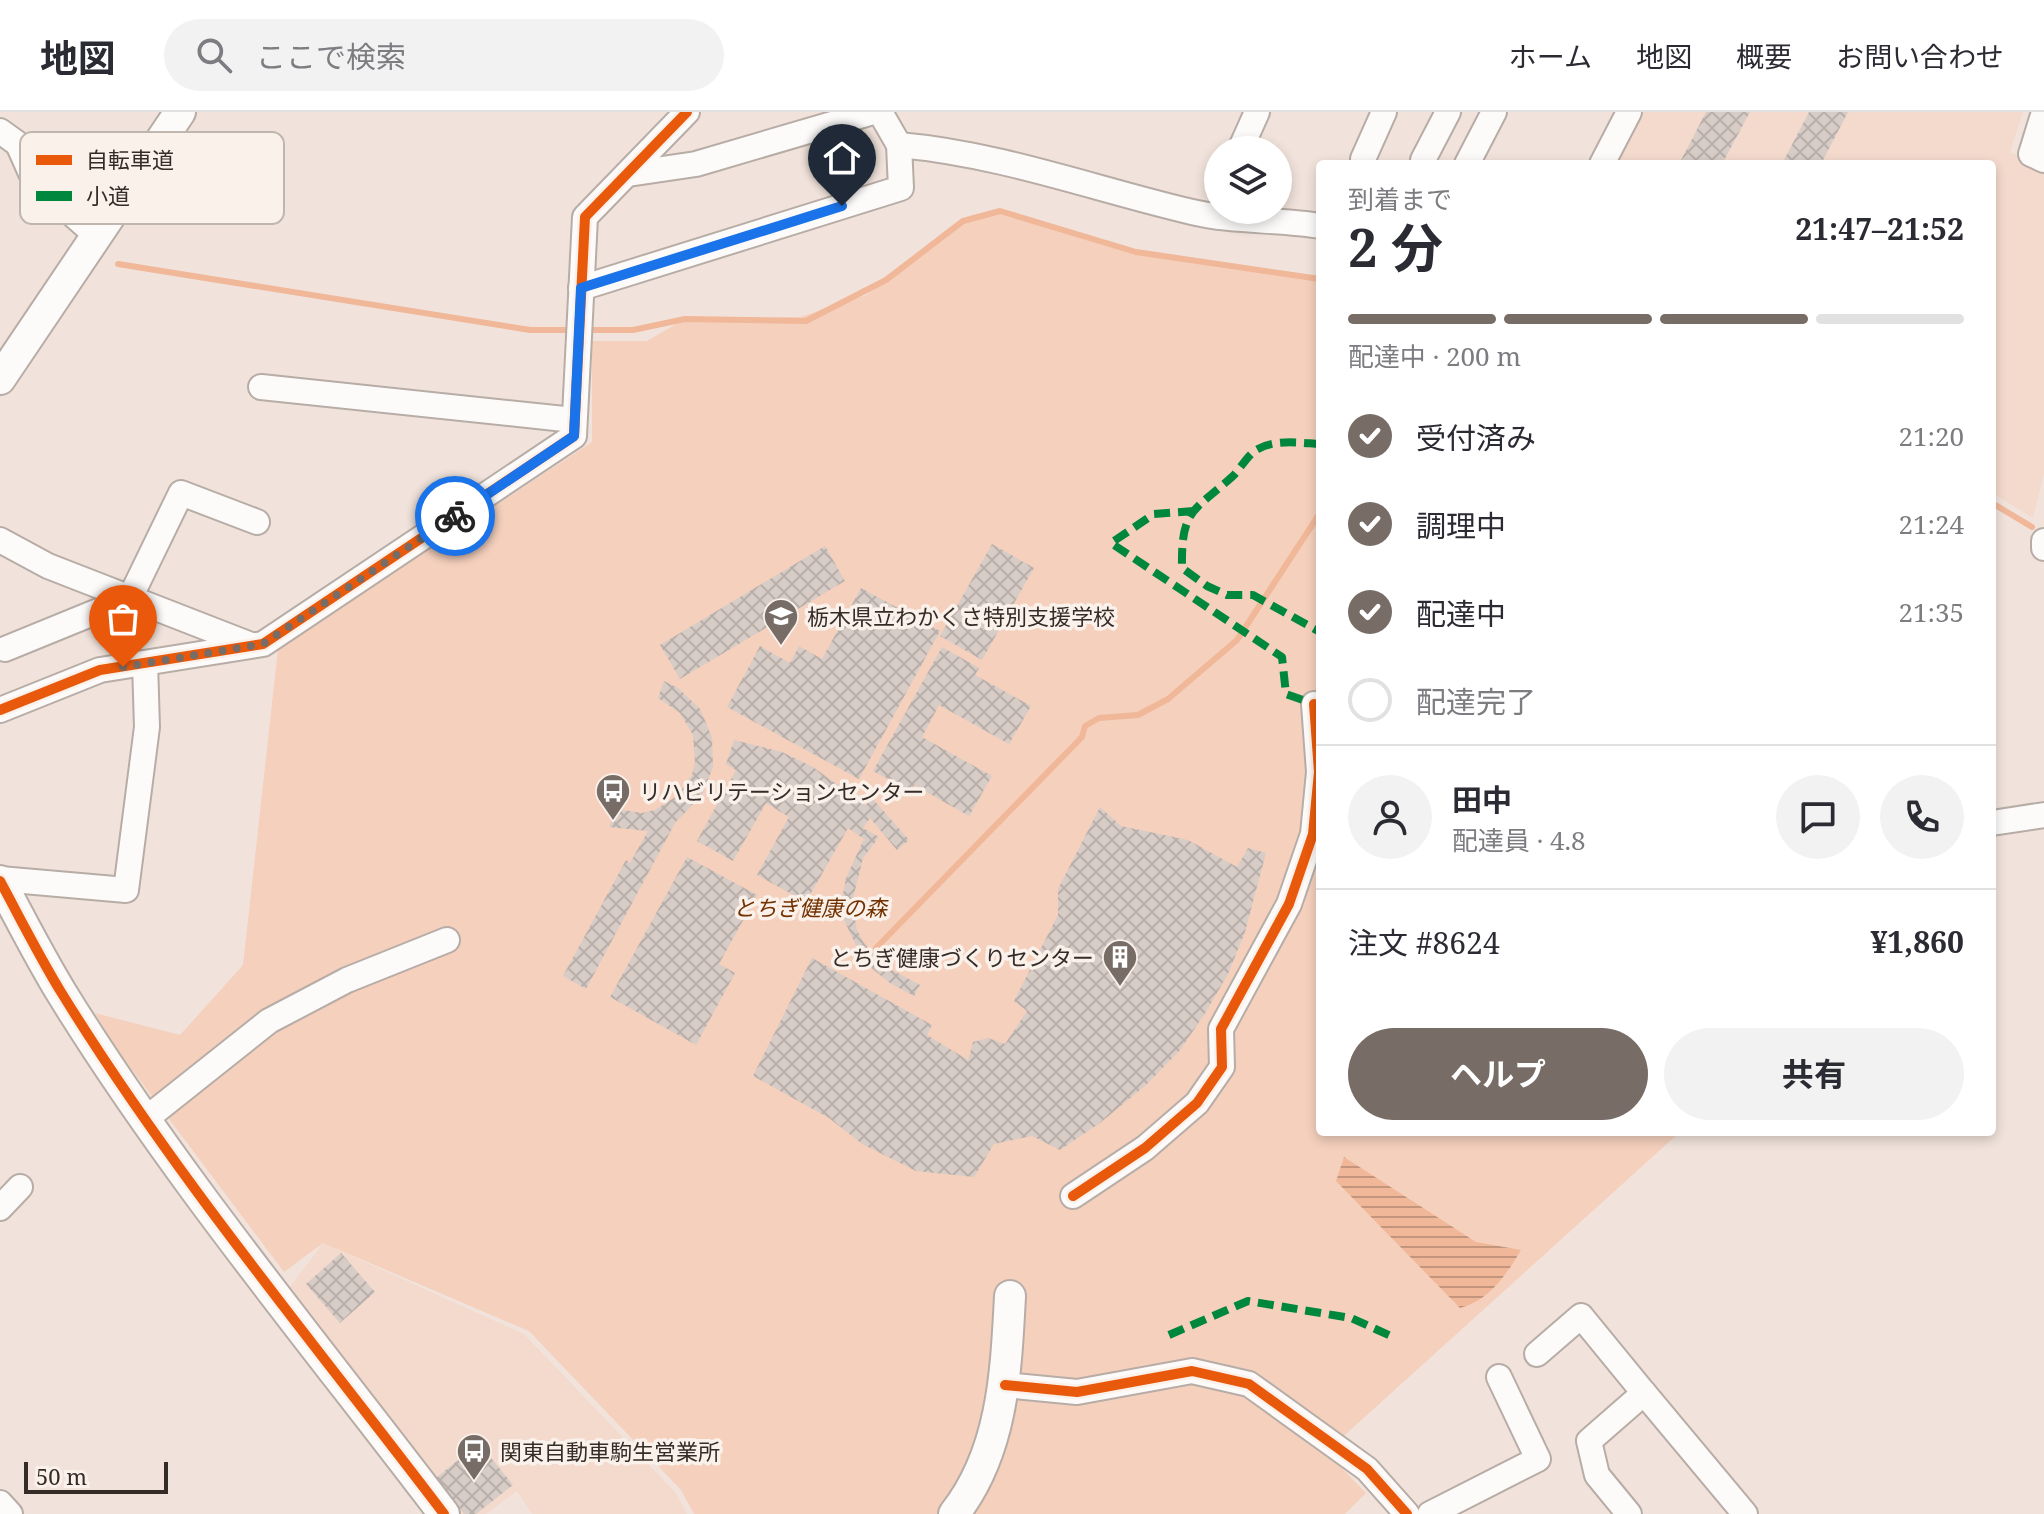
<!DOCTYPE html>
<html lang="ja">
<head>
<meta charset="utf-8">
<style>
  body { margin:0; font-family:"Noto Serif","Noto Sans JP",serif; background:#f2f2f3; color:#2b2b33; height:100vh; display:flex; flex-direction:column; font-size:30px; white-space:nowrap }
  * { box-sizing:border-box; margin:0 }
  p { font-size:26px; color:#7c7c81 }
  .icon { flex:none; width:44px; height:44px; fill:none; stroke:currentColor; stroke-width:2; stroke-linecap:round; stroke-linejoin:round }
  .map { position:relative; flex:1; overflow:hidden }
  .panel { position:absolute; left:1316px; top:48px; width:680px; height:976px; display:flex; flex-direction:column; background:#fff; border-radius:8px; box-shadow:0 4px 12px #0003 }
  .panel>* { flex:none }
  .tools { position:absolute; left:1204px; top:24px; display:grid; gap:16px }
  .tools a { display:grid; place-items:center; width:88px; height:88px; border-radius:50%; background:#fff; box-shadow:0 4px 12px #0003; font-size:40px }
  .scale { position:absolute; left:24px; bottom:20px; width:144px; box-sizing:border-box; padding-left:8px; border:4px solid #362c27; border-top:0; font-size:22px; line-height:28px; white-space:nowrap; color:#362c27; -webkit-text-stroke:6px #fbf1eb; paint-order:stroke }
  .pin { position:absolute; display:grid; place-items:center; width:68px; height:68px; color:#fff; margin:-82px -34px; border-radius:50% 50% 50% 0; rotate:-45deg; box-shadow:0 0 8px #0007 }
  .pin .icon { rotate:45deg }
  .courier { position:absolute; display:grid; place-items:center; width:80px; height:80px; margin:-40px; border:6px solid #1a73e8; border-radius:50%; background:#fff; color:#222; box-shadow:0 2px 10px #0007 }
  .headline em { font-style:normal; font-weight:700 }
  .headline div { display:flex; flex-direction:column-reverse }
  .headline { display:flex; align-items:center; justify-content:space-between; height:136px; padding:0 32px }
  h1 { font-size:52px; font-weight:700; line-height:60px }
  .bar { display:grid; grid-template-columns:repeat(4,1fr); gap:12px 8px; align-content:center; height:96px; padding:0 32px }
  .bar i { height:10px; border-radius:6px; background:#e1e1e2 }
  .bar .on { background:#776c66 }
  .bar p { grid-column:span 4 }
  .line { display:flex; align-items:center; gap:20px; padding:0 32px; border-top:2px solid #e1e1e2 }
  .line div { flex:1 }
  .round { display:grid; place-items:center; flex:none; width:84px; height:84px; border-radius:42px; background:#f2f2f3 }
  ol { padding:0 32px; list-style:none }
  li { display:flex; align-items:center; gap:24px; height:88px }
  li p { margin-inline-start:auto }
  li .icon { padding:8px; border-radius:50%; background:#776c66; color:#fff; stroke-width:4 }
  li:last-child { color:#7c7c81 }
  li i { width:44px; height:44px; border:4px solid #e1e1e2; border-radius:50% }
  .cta { display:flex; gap:16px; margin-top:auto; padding:16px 32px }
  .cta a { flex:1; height:92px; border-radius:48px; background:#776c66; color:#fff; font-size:32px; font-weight:700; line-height:92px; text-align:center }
  .cta a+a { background:#f2f2f3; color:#2b2b33 }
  header { display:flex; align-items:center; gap:48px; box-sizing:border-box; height:112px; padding:0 40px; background:#fff; border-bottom:2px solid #e1e1e2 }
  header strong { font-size:38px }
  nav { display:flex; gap:44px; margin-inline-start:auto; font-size:28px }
  .search { width:560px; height:72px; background:#f2f2f3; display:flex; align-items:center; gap:20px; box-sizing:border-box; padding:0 28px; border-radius:44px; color:#7c7c81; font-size:30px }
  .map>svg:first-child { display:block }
  .built { fill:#f3dacd }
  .park { fill:#f5d0bd }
  .water { fill:url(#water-rules) }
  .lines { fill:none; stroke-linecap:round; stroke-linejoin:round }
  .stream { stroke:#f0b798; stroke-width:6 }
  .building { fill:url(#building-cross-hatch) }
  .minor-casing { stroke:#b7ada6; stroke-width:28 }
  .tertiary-casing { stroke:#b7ada6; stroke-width:34 }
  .minor { stroke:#fdfbfa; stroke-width:24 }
  .tertiary { stroke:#fdfbfa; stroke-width:30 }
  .quiet { stroke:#00873e; stroke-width:8; stroke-dasharray:16 8; stroke-linecap:butt }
  .cycleway-casing { stroke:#fbf1eb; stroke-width:15 }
  .cycleway { stroke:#e8590c; stroke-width:10 }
  .done { stroke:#776c66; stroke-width:8; stroke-dasharray:0 14.4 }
  .route { stroke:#1a73e8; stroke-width:10 }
  .labels { text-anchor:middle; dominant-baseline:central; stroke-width:7; stroke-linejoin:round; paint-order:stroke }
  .poi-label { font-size:22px; fill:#362c27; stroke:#fbf1eb; text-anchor:start }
  .park-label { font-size:22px; font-style:italic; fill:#733100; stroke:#fbf1eb }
  .key { fill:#fbf1eb; stroke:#c0b6b0; stroke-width:2 }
  .key-label { font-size:22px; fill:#362c27 }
</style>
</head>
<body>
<header>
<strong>地図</strong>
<div class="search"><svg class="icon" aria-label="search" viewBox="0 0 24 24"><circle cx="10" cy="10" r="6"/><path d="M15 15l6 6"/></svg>ここで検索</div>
<nav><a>ホーム</a><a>地図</a><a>概要</a><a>お問い合わせ</a></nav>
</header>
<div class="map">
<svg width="2044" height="1402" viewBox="0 0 2044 1402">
  <defs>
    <pattern id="water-rules" width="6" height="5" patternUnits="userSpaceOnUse" patternTransform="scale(2)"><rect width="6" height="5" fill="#f0b798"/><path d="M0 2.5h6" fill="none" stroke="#c3957c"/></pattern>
    <pattern id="building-cross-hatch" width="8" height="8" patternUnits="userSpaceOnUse" patternTransform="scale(2)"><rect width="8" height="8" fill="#d7ccc6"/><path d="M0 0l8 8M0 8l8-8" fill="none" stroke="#b9afaa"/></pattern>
  </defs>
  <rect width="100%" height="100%" fill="#f1e3db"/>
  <g class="built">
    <path d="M1639 0H2023L2010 40 2044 55V362L2033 406 1992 381V52H1613Z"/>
    <path d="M323 1131 524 1222 675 1380 687 1402H532L517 1379 486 1402H460L290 1175Z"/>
  </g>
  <path class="park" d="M1000 99 1136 140 1320 167V1020H1680L1326 1340 1366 1381 1345 1402H694L681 1378 529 1219 323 1131 284 1160 118 939 95 901 180 923 243 853 278 537 592 330V229H647L685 207 800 205 866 183 963 109Z"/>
  <path class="water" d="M1344 1045 1476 1130 1521 1138C1506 1163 1490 1188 1460 1196L1336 1069Z"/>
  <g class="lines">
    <g class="stream">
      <path d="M118 152 530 218H573"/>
      <path d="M585 218H633L685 207 806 209 886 168 963 109 1000 99 1136 140 1320 167"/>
      <path d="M1992 391 2032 415"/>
      <path d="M876 836 1082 625 1085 614 1099 606 1138 603 1168 587 1237 528 1320 401"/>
    </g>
  </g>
  <g class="building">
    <path d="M1706 0H1750L1722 52H1679Z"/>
    <path d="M1809 0H1848L1821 52H1782Z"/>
    <path d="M992 432 1034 456 982 548 940 524Z"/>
    <path d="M825 434 845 469 680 567 660 533Z"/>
    <path d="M861 476 940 519 859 667 727 595 760 534 790 551 799 534 822 547Z"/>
    <path d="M942 535 979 556 975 563 1031 594 1009 632 939 593 922 625 992 664 969 704 914 673 911 679 873 659Z"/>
    <path d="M664 569 678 576 700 597 712 625 713 655 702 683 675 711 586 877 563 864 626 748 630 751 648 719 609 715 616 697 642 701 655 698 677 684 692 663 695 650 693 623 680 601 658 586Z"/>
    <path d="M734 628 782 640 813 655 865 693 873 687 909 728 897 738 870 706 863 716 879 725 863 746 852 790 857 818 864 831 883 853 920 873 914 884 890 871 864 850 844 808 842 788 846 766 864 727 848 716 806 790 757 763 789 705 766 691 733 749 697 729 736 658 726 652Z"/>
    <path d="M1100 695 1121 714 1188 728 1237 755 1248 736 1266 741 1245 820 1228 862 1204 903 1180 938 1146 973 1100 1011 1060 1038 1032 1024 994 1032 974 1065 916 1059 862 1032 829 1006 753 964 812 846 932 913 927 923 968 948 973 930 988 926 1005 932 1027 899 1014 889 1058 803V777Z"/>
    <path d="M687 745 757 783 719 852 735 861 696 933 610 885Z"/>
    <path d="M341 1141 375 1180 340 1211 306 1172Z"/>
    <path d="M479 1331 513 1373 476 1402H464L436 1366Z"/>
  </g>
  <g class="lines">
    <g class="minor-casing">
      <g id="minor">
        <path d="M2044 0 2031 42 2044 48"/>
        <path d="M0 19 18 32 34 68 97 124"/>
        <path d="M899 33C1001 42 1094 77 1192 100 1233 110 1278 107 1320 114"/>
        <path d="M1240 38 1257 0"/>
        <path d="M1363 47 1384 0"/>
        <path d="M1423 48 1448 0"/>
        <path d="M1467 52 1494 0"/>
        <path d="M1602 52 1629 0"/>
        <path d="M628 62 696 52 873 0"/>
        <path d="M581 176 901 76 899 33 880 0"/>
        <path d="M261 275 574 308"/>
        <path d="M0 428 48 454 251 533"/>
        <path d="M2044 429V436"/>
        <path d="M5 537 130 486 181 381 257 410"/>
        <path d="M0 598 100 558 263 532 574 324 585 105 687 0"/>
        <path d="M1992 711 2044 703"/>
        <path d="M0 767 126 778 147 615 145 551"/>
        <path d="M147 1006 269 909 347 868 447 828"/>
        <path d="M1073 1084 1145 1036 1197 991 1222 955 1221 917 1289 792 1313 722 1319 660 1314 592 1320 594"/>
        <path d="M0 1096 20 1075"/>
        <path d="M1537 1242 1581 1204 1644 1281 1589 1329 1597 1363 1629 1402"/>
        <path d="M1005 1273 1077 1280 1192 1259 1249 1272 1367 1357 1407 1402"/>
        <path d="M1644 1281 1745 1402"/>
        <path d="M0 1391 10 1402"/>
        <path d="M1430 1402 1538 1347 1499 1265"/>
      </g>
    </g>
    <g class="tertiary-casing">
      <g id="tertiary">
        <path d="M0 267 180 0"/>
        <path d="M0 769C20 806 39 844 61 880 173 1062 315 1232 444 1402"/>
        <path d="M954 1402C1003 1340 1006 1260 1010 1184"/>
      </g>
    </g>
    <use href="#minor" class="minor"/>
    <use href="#tertiary" class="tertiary"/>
    <g class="quiet">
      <path d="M1320 332C1300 331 1276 327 1258 337 1248 342 1241 356 1233 364 1193 400 1181 397 1182 456L1207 474 1227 483H1253L1320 520"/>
      <path d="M1194 399 1154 402 1111 431 1282 545 1286 582 1314 592"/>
      <path d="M1169 1223 1248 1189 1351 1206 1391 1224"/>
    </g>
    <g class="cycleway-casing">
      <g id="cycleway">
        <path d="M0 598 100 558 263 532 574 324 585 105 687 0"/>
        <path d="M0 769C20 806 39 844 61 880 173 1062 315 1232 444 1402"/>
        <path d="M1073 1084 1145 1036 1197 991 1222 955 1221 917 1289 792 1313 722 1319 660 1314 592 1320 594"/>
        <path d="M1005 1273 1077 1280 1192 1259 1249 1272 1367 1357 1407 1402"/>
      </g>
    </g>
    <use href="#cycleway" class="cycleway"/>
  </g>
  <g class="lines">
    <path class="done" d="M123 555 263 532 455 404"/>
    <path class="route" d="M455 404 574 324 581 176 842 94"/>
  </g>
  <defs>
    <g id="school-pin" transform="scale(1.8)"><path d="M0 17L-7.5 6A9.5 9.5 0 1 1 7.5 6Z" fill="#776c66" stroke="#fbf1eb"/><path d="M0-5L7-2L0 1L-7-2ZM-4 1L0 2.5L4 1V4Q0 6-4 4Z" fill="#fff"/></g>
    <g id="bus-pin" transform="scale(1.8)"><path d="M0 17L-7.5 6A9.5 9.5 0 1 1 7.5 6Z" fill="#776c66" stroke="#fbf1eb"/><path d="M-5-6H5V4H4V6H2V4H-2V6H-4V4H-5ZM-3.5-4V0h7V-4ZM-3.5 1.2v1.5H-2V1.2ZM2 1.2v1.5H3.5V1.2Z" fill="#fff"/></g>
    <g id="building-pin" transform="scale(1.8)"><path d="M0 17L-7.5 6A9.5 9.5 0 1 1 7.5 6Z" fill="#776c66" stroke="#fbf1eb"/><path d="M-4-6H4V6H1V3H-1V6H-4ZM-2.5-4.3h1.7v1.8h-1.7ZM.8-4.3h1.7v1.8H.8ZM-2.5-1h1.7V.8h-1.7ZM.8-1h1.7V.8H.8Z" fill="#fff"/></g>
  </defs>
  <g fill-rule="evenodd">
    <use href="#school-pin" x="781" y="504"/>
    <use href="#bus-pin" x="613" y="679"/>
    <use href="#building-pin" x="1120" y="845"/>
    <use href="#bus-pin" x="474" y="1339"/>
  </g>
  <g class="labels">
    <g class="poi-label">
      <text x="807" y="504">栃木県立わかくさ特別支援学校</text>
      <text x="639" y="679">リハビリテーションセンター</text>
      <text x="1094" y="845" text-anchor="end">とちぎ健康づくりセンター</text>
      <text x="500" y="1339">関東自動車駒生営業所</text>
    </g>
    <g class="park-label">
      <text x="810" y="795">とちぎ健康の森</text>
    </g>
  </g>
  <rect x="20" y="20" width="264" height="92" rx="12" class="key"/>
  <rect x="36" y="43" width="36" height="10" fill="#e8590c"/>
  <rect x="36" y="79" width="36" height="10" fill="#00873e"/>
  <g class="key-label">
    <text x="86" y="56">自転車道</text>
    <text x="86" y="92">小道</text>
  </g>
</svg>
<div class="tools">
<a><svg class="icon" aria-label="layers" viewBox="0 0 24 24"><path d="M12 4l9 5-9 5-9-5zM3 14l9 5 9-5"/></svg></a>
</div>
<div class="scale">50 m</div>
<div class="pin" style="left:123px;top:555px;background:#ea580c"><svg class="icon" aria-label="bag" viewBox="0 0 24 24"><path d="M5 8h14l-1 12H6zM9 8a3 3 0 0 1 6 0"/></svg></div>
<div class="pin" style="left:842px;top:94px;background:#1f2937"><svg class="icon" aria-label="home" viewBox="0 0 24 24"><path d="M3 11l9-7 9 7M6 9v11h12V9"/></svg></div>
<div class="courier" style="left:455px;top:404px"><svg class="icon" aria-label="bike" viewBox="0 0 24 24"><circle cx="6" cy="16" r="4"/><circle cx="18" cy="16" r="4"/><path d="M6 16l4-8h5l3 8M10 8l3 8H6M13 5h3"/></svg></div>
<section class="panel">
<div class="headline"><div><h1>2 分</h1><p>到着まで</p></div><em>21:47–21:52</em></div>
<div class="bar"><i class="on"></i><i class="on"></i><i class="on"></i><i></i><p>配達中 · 200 m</p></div>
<ol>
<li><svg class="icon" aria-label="check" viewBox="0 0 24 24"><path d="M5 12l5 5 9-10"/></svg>受付済み<p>21:20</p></li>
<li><svg class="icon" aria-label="check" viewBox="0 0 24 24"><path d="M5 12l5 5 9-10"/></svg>調理中<p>21:24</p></li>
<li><svg class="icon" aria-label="check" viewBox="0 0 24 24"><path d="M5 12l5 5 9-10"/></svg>配達中<p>21:35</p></li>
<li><i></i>配達完了</li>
</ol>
<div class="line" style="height:144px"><a class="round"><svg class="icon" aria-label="person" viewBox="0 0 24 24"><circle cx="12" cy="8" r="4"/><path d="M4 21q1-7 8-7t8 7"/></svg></a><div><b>田中</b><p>配達員 · 4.8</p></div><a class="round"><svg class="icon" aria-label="chat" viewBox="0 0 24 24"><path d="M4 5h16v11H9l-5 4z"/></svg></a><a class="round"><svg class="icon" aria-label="phone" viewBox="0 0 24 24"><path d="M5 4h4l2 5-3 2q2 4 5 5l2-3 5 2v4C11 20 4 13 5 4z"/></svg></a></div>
<div class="line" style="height:104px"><div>注文 #8624</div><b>¥1,860</b></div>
<div class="cta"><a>ヘルプ</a><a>共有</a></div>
</section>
</div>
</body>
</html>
